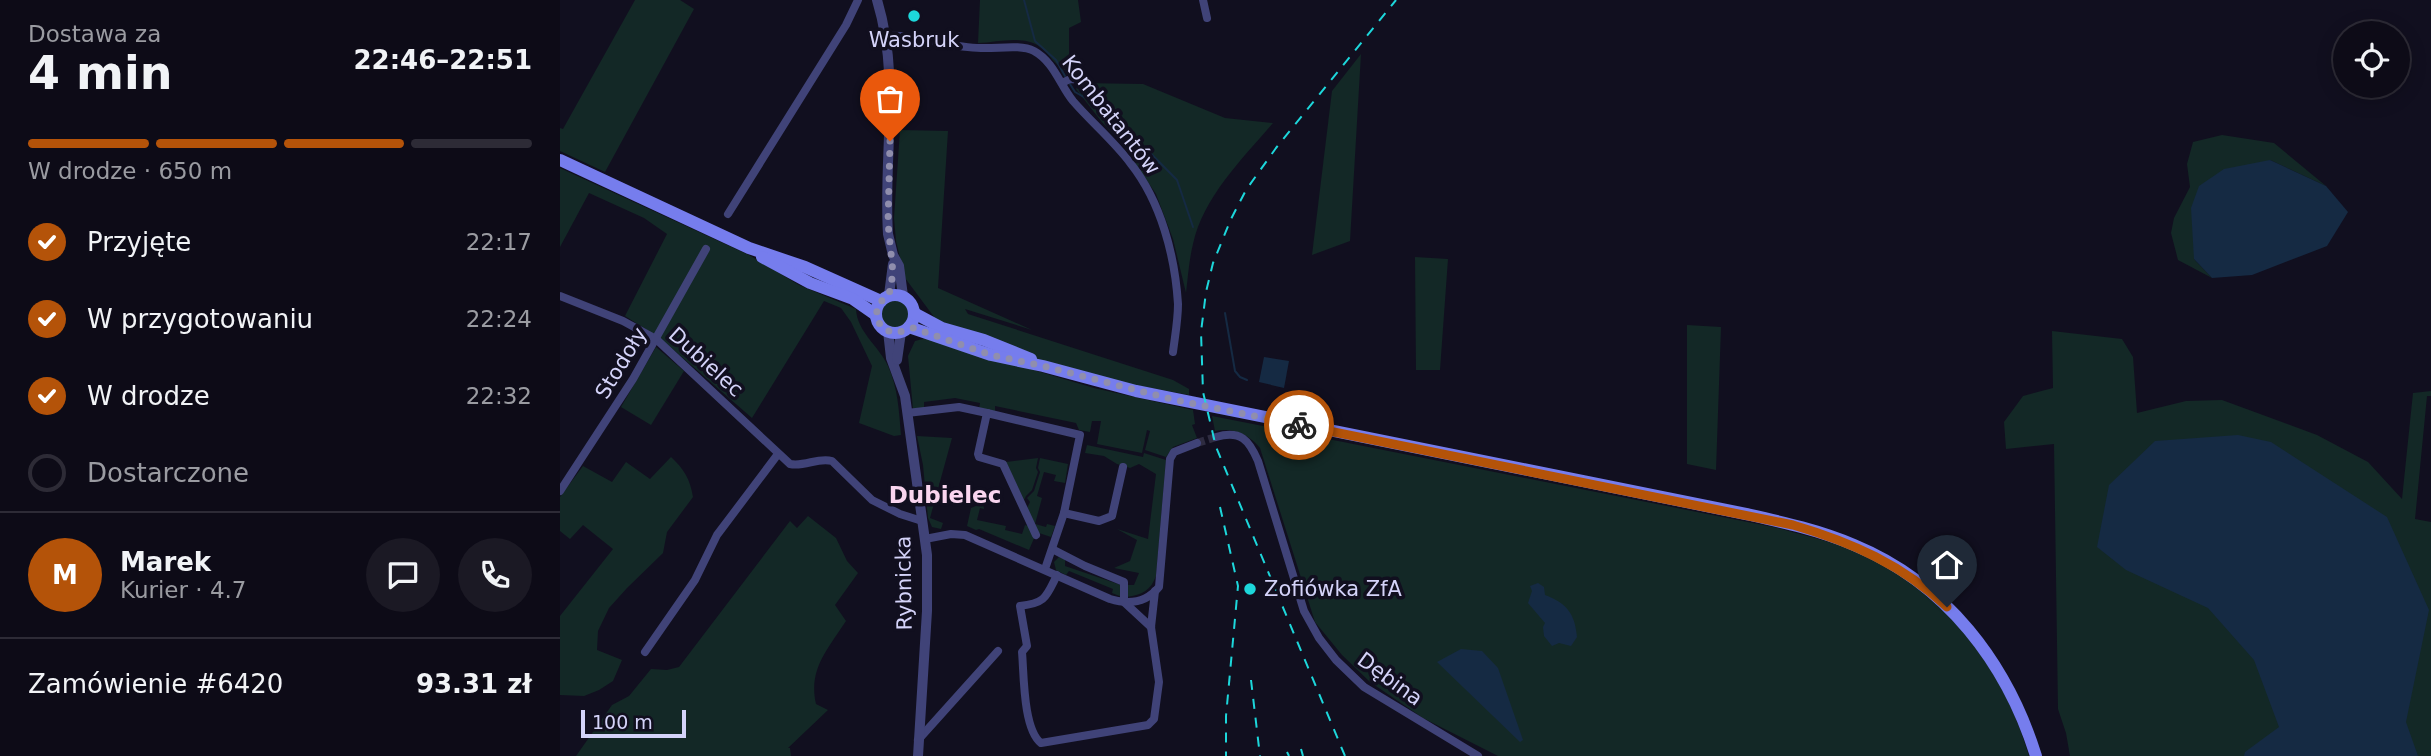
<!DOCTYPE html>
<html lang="pl">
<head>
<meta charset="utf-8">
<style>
  body { margin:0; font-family:"DejaVu Sans",sans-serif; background:#1b1924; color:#f1f3f6; height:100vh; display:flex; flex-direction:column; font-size:26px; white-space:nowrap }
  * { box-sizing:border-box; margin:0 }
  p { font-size:23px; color:#9a9ba1 }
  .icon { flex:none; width:38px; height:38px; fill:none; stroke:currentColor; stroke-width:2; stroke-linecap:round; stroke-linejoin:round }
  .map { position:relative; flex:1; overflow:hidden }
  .sheet { display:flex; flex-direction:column; background:#0d0b17; width:560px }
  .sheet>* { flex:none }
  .controls { position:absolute; left:1773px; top:21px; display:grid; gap:14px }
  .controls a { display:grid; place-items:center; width:77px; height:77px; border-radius:50%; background:#0d0b17; box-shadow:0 4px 18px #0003,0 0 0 2px #2d2b36; font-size:35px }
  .scale { position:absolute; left:21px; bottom:18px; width:105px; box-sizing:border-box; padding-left:7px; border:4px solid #d4d3f9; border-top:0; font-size:19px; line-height:24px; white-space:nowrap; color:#d4d3f9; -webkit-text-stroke:5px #110f1f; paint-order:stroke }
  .pin { position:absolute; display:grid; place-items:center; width:60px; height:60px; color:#fff; margin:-72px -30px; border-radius:50% 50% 50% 0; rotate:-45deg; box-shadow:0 0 7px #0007 }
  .pin .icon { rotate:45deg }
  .courier { position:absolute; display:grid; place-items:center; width:70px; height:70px; margin:-35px; border:5px solid #b45309; border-radius:50%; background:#fff; color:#222; box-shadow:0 2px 9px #0007 }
  .summary em { font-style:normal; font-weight:700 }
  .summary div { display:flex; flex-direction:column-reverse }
  .summary { display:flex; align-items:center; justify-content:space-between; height:119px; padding:0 28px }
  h1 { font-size:46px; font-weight:700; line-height:52px }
  .bar { display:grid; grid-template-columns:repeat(4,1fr); gap:10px 7px; align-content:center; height:84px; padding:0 28px }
  .bar i { height:9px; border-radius:5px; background:#2d2b36 }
  .bar .selected { background:#b45309 }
  .bar p { grid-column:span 4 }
  .line { display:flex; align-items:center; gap:18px; padding:0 28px; border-top:2px solid #2d2b36 }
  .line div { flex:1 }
  .round { display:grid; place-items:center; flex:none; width:74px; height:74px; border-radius:37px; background:#1b1924 }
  ol { padding:0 28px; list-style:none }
  li { display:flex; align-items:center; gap:21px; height:77px }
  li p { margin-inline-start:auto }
  li .icon { padding:7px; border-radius:50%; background:#b45309; color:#fff; stroke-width:4 }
  li:last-child { color:#9a9ba1 }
  li i { width:38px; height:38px; border:4px solid #2d2b36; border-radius:50% }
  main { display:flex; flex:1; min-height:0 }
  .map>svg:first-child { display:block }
  .green { fill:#132826 }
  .water { fill:#152a43 }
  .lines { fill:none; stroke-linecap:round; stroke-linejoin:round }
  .stream { stroke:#152a43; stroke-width:2 }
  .minor-tunnel { stroke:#2e2c40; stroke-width:8; stroke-dasharray:8 4; stroke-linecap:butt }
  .minor { stroke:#404378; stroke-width:8 }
  .tertiary { stroke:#404378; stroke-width:10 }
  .secondary { stroke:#767ded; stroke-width:12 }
  .rail { stroke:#1dd7db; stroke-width:2; stroke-dasharray:10 9; stroke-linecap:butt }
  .done { stroke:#908ead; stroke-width:7; stroke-dasharray:0 12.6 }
  .route { stroke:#b45309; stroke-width:9 }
  .poi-dot { fill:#1dd7db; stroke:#110f1f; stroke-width:2.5 }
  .labels { text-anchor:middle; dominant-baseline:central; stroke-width:7; stroke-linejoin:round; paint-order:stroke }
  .poi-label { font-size:21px; fill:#d4d3f9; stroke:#110f1f }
  .street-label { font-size:21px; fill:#d4d3f9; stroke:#110f1f }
  .neighbourhood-label { font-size:23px; font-weight:bold; fill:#f9d5ef; stroke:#110f1f }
</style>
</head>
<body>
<main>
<section class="sheet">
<div class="summary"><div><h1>4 min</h1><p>Dostawa za</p></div><em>22:46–22:51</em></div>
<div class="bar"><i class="selected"></i><i class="selected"></i><i class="selected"></i><i></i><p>W drodze · 650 m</p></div>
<ol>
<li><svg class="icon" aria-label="check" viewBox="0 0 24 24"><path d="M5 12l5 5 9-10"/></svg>Przyjęte<p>22:17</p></li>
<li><svg class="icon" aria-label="check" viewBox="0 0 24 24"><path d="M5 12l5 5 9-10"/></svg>W przygotowaniu<p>22:24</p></li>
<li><svg class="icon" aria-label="check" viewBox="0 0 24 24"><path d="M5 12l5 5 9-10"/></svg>W drodze<p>22:32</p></li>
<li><i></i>Dostarczone</li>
</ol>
<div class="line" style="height:126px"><b class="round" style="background:#b45309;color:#fff">M</b><div><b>Marek</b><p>Kurier · 4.7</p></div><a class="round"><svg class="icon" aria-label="chat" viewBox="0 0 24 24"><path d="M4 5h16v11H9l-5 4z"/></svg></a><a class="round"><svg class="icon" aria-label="phone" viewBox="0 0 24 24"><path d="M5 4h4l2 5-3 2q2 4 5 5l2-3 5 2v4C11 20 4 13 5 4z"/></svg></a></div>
<div class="line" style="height:91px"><div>Zamówienie #6420</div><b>93.31 zł</b></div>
</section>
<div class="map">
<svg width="1871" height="756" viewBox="0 0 1871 756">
  <rect width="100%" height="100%" fill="#110f1f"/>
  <g class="green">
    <path d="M75 0H120L134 9 45 172 0 151V128L3 129Z"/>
    <path d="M420 0H518L521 22 509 28V71C496 69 490 53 479 46 462 35 438 42 418 43Z"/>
    <path d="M801 54 790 241 752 255 772 91Z"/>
    <path d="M519 83 583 84 665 118 713 123C683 158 643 197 633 244 629 260 628 277 626 293L613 239 596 194 563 145 541 121 516 89Z"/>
    <path d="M340 130 388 131 378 288 472 330 405 309 408 314 613 380 629 389V395L570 384 504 368 380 325 345 278 336 241 334 218Z"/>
    <path d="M1662 135 1714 143 1766 186 1710 160 1634 259 1652 278 1618 260 1611 233 1614 218 1630 187 1627 164 1633 142Z"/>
    <path d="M0 168 189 255 239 285 296 309C297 332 319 346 328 366 338 388 339 411 341 435L334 436 299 423 312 366 291 322 281 308 264 301 192 418 101 339 65 316 107 234 84 218 29 193 0 247Z"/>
    <path d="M855 257 888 259 880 370H856Z"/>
    <circle cx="335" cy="314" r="14"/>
    <path d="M1127 325 1161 327 1156 470 1127 464Z"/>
    <path d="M1492 331 1562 339 1573 357 1577 413 1626 401 1662 400 1757 435 1808 462 1842 499 1853 393 1871 391V396H1867L1855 519 1871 522V756H1510L1506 733 1498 709 1494 444 1446 449 1444 422 1463 396 1493 388Z"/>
    <path d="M366 338 534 388 633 410 635 424 632 425 637 438 613 447 606 457 585 450 590 431 587 430 582 453 537 444 541 421H532L530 432 519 430 516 423 435 406V412L419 409 420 403 395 398 364 402V408L353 409 348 356 355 341Z"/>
    <path d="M96 347 124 371 91 425 61 407Z"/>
    <path d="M652 416 1218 528C1241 535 1267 540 1289 549 1378 584 1444 666 1469 756H938L863 718 810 682 782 655 755 622 700 448C689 434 673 427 655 431Z"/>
    <path d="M357 436 392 438 370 518 383 523 381 529 372 527 368 518 363 465Z"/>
    <path d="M527 445 583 457 584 453 606 460 596 576C591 590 582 595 567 597L568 585H574L579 573 554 568 570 561 577 540 557 529 588 539 596 474 579 464 570 468 557 464 544 456 525 453Z"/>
    <path d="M111 457C124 469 130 479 133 497L107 532 103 553 67 588 49 608 38 631 37 650 62 660 53 681 39 690 24 696 0 695V616L53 549 23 525 10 539 0 531V497L23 466 52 482 66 462 90 479Z"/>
    <path d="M478 458 476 468 478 472 472 490 466 496 464 500 446 462Z"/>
    <path d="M480 458 508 464 505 483 494 481 496 475 484 472 477 496 482 498 475 524 486 527 487 524 495 526 491 537 479 533 467 508 470 502 467 498 474 491 480 472 478 468Z"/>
    <path d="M423 503 424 509 420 508 417 520 446 526 445 530 462 534 465 525 469 526 475 536 469 550 419 529 416 530 407 526 411 508Z"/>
    <path d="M248 516 276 538 287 561 298 573 275 605 286 621C268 649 248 669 256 704L268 710 228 748H230L231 756H16L52 705 69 696 91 669 107 670 119 667 230 521 237 528Z"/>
    <path d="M499 557 505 559V566L561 585 562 597 552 593 553 589 509 571 506 575 496 570 494 562Z"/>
  </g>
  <g class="water">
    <path d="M1710 160 1766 186 1788 212 1767 246 1692 275 1652 278 1634 259 1631 208 1639 186 1664 169Z"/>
    <path d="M704 357 729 361 724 388 699 382Z"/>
    <path d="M1678 435 1711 442 1827 517 1869 610 1846 722 1858 756H1684L1685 752 1719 727 1694 660 1648 608 1566 570 1537 547 1549 485 1595 441Z"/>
    <path d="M978 583 984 587 985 595C1007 603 1015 614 1017 637L1011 646 999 643 992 646 984 636 983 627 985 623 968 603 972 591 970 586Z"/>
    <path d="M901 649 922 651 938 668 963 740 960 742 877 662Z"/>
  </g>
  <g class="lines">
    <g class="stream">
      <path d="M464 0 475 41 496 60 505 76"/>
      <path d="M510 84 515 92 550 112 617 180 633 227"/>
      <path d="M665 313 675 371 680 377 687 380"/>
    </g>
    <path class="minor-tunnel" d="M637 443 656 437"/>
    <g class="minor">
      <path d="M643 0 647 18"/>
      <path d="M326 36C358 34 389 48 421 48 437 49 460 44 474 51 494 62 500 85 513 101 532 123 554 141 571 164 601 202 615 256 618 304 618 320 615 336 613 352"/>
      <path d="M502 83 510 79 525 80"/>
      <path d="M168 214 286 25 298 0"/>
      <path d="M0 296 63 321 96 339 230 464C245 467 258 457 272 461L312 500 340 514 362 521"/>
      <path d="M347 413 399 407 427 413"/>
      <path d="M656 437C681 430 689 440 698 461L744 611 759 638 776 660 804 687 918 756"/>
      <path d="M0 491 73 379 146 249"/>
      <path d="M504 513 539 521 552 516 563 467"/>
      <path d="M476 535 443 464 419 457 418 454 427 413 520 435 504 513 485 569"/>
      <path d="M365 539 391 534 405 535 550 599C569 605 586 603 599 587L610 459 614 452 637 443"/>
      <path d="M494 550 525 566 564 582V602L591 627"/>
      <path d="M497 575C486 597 486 603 460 606L467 646 462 652C464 674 463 729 481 743L588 725 594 719 599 682 591 627 595 591"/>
      <path d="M85 652 135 580 157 535 218 454"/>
      <path d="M358 740 438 651"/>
    </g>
    <g class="tertiary">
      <path d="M317 0C341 79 323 154 328 234L333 255 339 266 343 296"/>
      <path d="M329 295 333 264"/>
      <path d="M328 331 331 358 345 396 367 555V611L358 756"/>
      <path d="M337 360 341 332"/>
    </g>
    <g class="secondary">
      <path d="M0 160 189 248 245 267 321 301"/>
      <path d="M202 257 250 283 293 299 316 315"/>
      <circle cx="335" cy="314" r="19"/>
      <path d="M354 313 382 328 424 340 471 359"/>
      <path d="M349 327 431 355 483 366 576 391 1186 514C1222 522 1259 530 1294 545 1386 583 1447 663 1476 756"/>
    </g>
    <g class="rail">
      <path d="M660 507 678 586 666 716V756"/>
      <path d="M691 680 700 756"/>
      <path d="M741 749 743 756"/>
      <path d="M727 752 729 756"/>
      <path d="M785 756 656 447 643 392 641 332 646 292 653 263 671 219 686 190 716 148 836 0"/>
    </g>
  </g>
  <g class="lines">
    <path class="done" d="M330 141 328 223 333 273 329 295 319 303 316 315 321 327 331 332H339L353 328 431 355 483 366 611 399 739 425"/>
    <path class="route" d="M739 425 1233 525C1291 542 1343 565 1387 607"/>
  </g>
  <g class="poi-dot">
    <circle cx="354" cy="16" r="7"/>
    <circle cx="690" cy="589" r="7"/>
  </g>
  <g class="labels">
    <g class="poi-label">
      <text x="354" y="40">Wasbruk</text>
      <text x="704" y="589" text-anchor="start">Zofiówka ZfA</text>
    </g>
    <g class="street-label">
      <text transform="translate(551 115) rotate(52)">Kombatantów</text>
      <text transform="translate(146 362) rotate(42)">Dubielec</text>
      <text transform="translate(61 363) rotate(-59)">Stodoły</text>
      <text transform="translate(344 583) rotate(-91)">Rybnicka</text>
      <text transform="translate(830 679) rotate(36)">Dębina</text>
    </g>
    <g class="neighbourhood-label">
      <text x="385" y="495">Dubielec</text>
    </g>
  </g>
</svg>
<div class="controls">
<a><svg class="icon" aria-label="locate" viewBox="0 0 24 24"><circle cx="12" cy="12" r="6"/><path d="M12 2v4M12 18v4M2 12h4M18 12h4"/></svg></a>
</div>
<div class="scale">100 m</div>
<div class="pin" style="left:330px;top:141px;background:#ea580c"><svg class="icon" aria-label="bag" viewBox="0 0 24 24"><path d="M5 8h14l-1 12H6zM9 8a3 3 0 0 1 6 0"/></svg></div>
<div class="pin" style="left:1387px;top:607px;background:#1f2937"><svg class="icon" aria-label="home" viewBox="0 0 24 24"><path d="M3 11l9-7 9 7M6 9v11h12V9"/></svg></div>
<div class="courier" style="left:739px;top:425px"><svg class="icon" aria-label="bike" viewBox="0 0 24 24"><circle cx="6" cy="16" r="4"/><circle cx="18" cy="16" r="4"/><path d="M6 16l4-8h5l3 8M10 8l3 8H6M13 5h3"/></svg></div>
</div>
</main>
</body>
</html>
